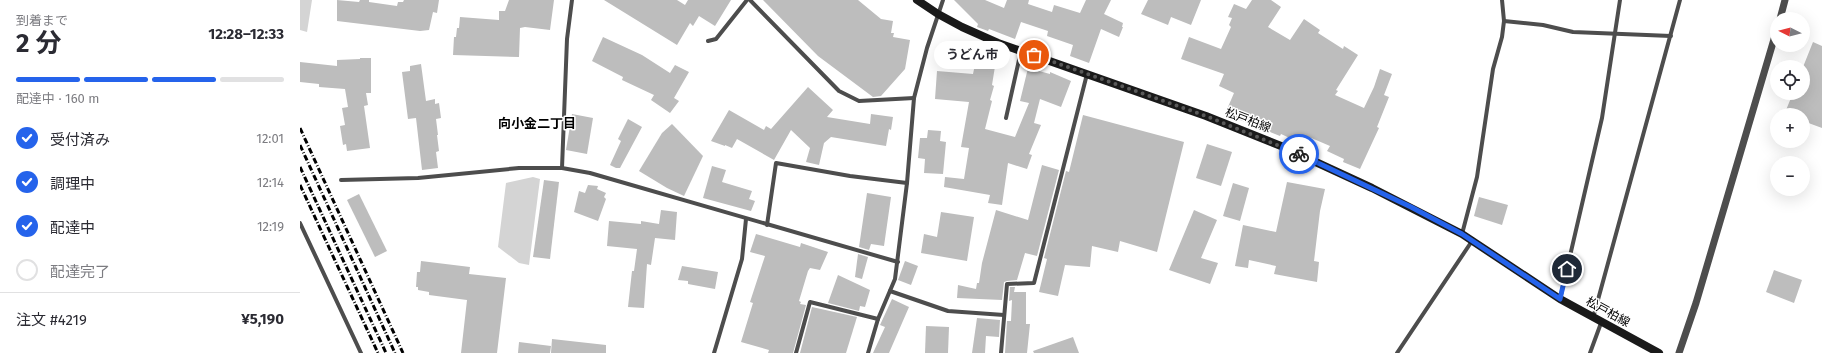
<!DOCTYPE html>
<html lang="ja">
<head>
<meta charset="utf-8">
<style>
  body { margin:0; font-family:"Fira Sans","Noto Sans JP",sans-serif; background:#f2f2f3; color:#2b2b33; height:100vh; display:flex; flex-direction:column; font-size:15px; white-space:nowrap }
  * { box-sizing:border-box; margin:0 }
  p { font-size:13px; color:#7c7c81 }
  .icon { flex:none; width:22px; height:22px; fill:none; stroke:currentColor; stroke-width:2; stroke-linecap:round; stroke-linejoin:round }
  .map { position:relative; flex:1; overflow:hidden }
  .side { display:flex; flex-direction:column; background:#fff; width:300px }
  .side>* { flex:none }
  .needle { width:26px; rotate:276deg }
  .tools { position:absolute; left:1470px; top:12px; display:grid; gap:8px }
  .tools a { display:grid; place-items:center; width:40px; height:40px; border-radius:50%; background:#fff; box-shadow:0 4px 16px #0002; font-size:20px }
  .pin { position:absolute; display:grid; place-items:center; width:34px; height:34px; color:#fff; margin:-17px; border:2px solid #fff; border-radius:50%; box-shadow:0 1px 4px #0007 }
  .courier { position:absolute; display:grid; place-items:center; width:40px; height:40px; margin:-20px; border:3px solid #2563eb; border-radius:50%; background:#fff; color:#222; box-shadow:0 1px 5px #0007 }
  .bubble { position:absolute; height:28px; border-radius:14px; background:#fff; box-shadow:0 4px 16px #0002; font-size:13px; font-weight:700; line-height:28px; text-align:center }
  .headline em { font-style:normal; font-weight:700 }
  .headline div { display:flex; flex-direction:column-reverse }
  .headline { display:flex; align-items:center; justify-content:space-between; height:68px; padding:0 16px }
  h1 { font-size:26px; font-weight:700; line-height:30px }
  .bar { display:grid; grid-template-columns:repeat(4,1fr); gap:6px 4px; align-content:center; height:48px; padding:0 16px }
  .bar i { height:5px; border-radius:3px; background:#e1e1e2 }
  .bar .on { background:#2563eb }
  .bar p { grid-column:span 4 }
  .line { display:flex; align-items:center; gap:10px; padding:0 16px; border-top:1px solid #e1e1e2 }
  .line div { flex:1 }
  ol { padding:0 16px; list-style:none }
  li { display:flex; align-items:center; gap:12px; height:44px }
  li p { margin-inline-start:auto }
  li .icon { padding:4px; border-radius:50%; background:#2563eb; color:#fff; stroke-width:4 }
  li:last-child { color:#7c7c81 }
  li i { width:22px; height:22px; border:2px solid #e1e1e2; border-radius:50% }
  main { display:flex; flex:1; min-height:0 }
  .map>svg:first-child { display:block }
  .green { fill:#d4d4d4 }
  .building { fill:#bdbdbd }
  .lines { fill:none; stroke-linecap:round; stroke-linejoin:round }
  .minor { stroke:#4d4d4d; stroke-width:4 }
  .tertiary { stroke:#4d4d4d; stroke-width:7 }
  .secondary { stroke:#1a1a1a; stroke-width:8 }
  .rail { stroke:#000; stroke-width:3; stroke-dasharray:6 2 1 2; stroke-linecap:butt }
  .done { stroke:#595959; stroke-width:4; stroke-dasharray:0 7.2 }
  .route { stroke:#2563eb; stroke-width:5 }
  .labels { text-anchor:middle; dominant-baseline:central; stroke-width:3; stroke-linejoin:round; paint-order:stroke }
  .street-label { font-size:12px; fill:#000; stroke:#fff }
  .neighbourhood-label { font-size:13px; font-weight:bold; fill:#000; stroke:#fff }
</style>
</head>
<body>
<main>
<section class="side">
<div class="headline"><div><h1>2 分</h1><p>到着まで</p></div><em>12:28–12:33</em></div>
<div class="bar"><i class="on"></i><i class="on"></i><i class="on"></i><i></i><p>配達中 · 160 m</p></div>
<ol>
<li><svg class="icon" aria-label="check" viewBox="0 0 24 24"><path d="M5 12l5 5 9-10"/></svg>受付済み<p>12:01</p></li>
<li><svg class="icon" aria-label="check" viewBox="0 0 24 24"><path d="M5 12l5 5 9-10"/></svg>調理中<p>12:14</p></li>
<li><svg class="icon" aria-label="check" viewBox="0 0 24 24"><path d="M5 12l5 5 9-10"/></svg>配達中<p>12:19</p></li>
<li><i></i>配達完了</li>
</ol>
<div class="line" style="height:52px"><div>注文 #4219</div><b>¥5,190</b></div>
</section>
<div class="map">
<svg width="1522" height="353" viewBox="0 0 1522 353">
  <rect width="100%" height="100%" fill="#fff"/>
  <g class="green">
    <path d="M0 0H12L7 32 0 30Z"/>
    <path d="M233 177 240 179 229 265 219 263 198 247 206 183Z"/>
  </g>
  <g class="building">
    <path d="M37 0 59 2 60 0H69V2L97 6 98 2H103L104 0H139L137 13 133 12 129 30 120 31 37 21Z"/>
    <path d="M209 0H254L250 30 225 27 220 28 219 57 153 55 154 37H156L157 28H159L160 17 199 20V11H205Z"/>
    <path d="M304 0H377L385 5 388 0H431L415 26 399 16 393 26 390 23 377 45Z"/>
    <path d="M463 0H558L581 19 593 21 591 33H594L593 37 610 40 605 69 581 96 573 97 518 56Z"/>
    <path d="M654 0H685L704 8 707 0H729L728 4 752 12 754 5 780 13 786 0H811L804 14 823 23 822 27H823L819 37 801 29 789 63 770 56 773 45 747 36 748 31 721 22 715 39 689 29 688 31 677 27 678 24Z"/>
    <path d="M848 0H901L891 25 871 17 868 25 841 14Z"/>
    <path d="M952 0H971L981 7 968 27 990 40 1004 19 1020 30 1018 33 1043 49 1044 46 1058 55 1036 90 1038 91 1035 95 1064 108 1074 87 1080 69 1092 74 1084 95 1089 97 1077 127 1079 128 1060 169 1043 162 1044 159 1027 151 1030 146 1009 137 1005 145 981 134 980 136 925 114 934 93 919 86 924 74 881 59 889 37 921 49 931 27 929 25 932 18 928 17 934 4 946 9Z"/>
    <path d="M303 37 342 55 370 73 375 65 389 72 374 98 379 101 370 113 351 100 354 95 322 80 323 77 292 61Z"/>
    <path d="M1513 42 1522 46V128L1503 121V115H1484L1493 93H1503V67Z"/>
    <path d="M678 50 697 54 692 85 694 86 690 100 692 101 685 129 715 137 729 103 720 101 728 68 750 74V72L771 81 761 107 740 99 734 123 741 125 729 154 732 155 727 169 708 163 702 205 688 203 690 195 644 187 645 177 664 179 669 148 661 147 669 102 635 99 637 71 673 74Z"/>
    <path d="M60 58H71V93H66L68 105 64 106 70 148 47 151 46 144 43 145 40 126 45 125 42 108 48 107 45 89 19 87V84L0 82V62L37 66V60L60 59Z"/>
    <path d="M121 64 126 101 135 99V104L139 103 141 118 136 119 138 135H137L139 151 136 152 138 168 122 170 116 118 108 119 102 72 110 71V66Z"/>
    <path d="M508 87 533 110 527 117 570 124 571 114 593 117 591 130 589 129 586 146 531 137 524 143 519 165 506 162 510 148 491 130 474 160 437 139 432 148 425 145V146L411 141 429 110 464 130 466 126 471 129Z"/>
    <path d="M272 114 293 118 287 154 266 150Z"/>
    <path d="M783 115 884 142 857 252 820 241 818 252 792 246 790 267 765 265 758 296 739 292 747 259 744 258 766 171 769 172Z"/>
    <path d="M328 119 342 127 320 168H316L310 165 321 141 318 139Z"/>
    <path d="M372 124 403 156 384 196 367 188 339 171 362 133Z"/>
    <path d="M628 130 641 131 640 141 646 142 643 174 624 173 625 159 618 158 620 138H627Z"/>
    <path d="M907 144 932 152 921 186 896 178Z"/>
    <path d="M742 165 759 170 737 256 725 253 717 280 707 281 704 282 702 300 657 298 658 285 676 289 677 283H679L682 263 696 210 728 220Z"/>
    <path d="M412 166 426 170 422 182 452 191 449 199 455 201 451 211 403 198Z"/>
    <path d="M244 180 259 182 250 259 233 257Z"/>
    <path d="M987 182 1025 189 1020 211 1014 261 1019 262 1017 282 974 274 976 266 949 260 948 268 935 266 943 225 976 232Z"/>
    <path d="M933 183 949 188 940 221 923 216Z"/>
    <path d="M288 185 298 186 297 189 306 193 304 197 306 199 298 221 274 212 279 191 285 193Z"/>
    <path d="M567 193 591 197 584 246 571 244 569 250 559 247Z"/>
    <path d="M59 194 87 251 75 257 47 200Z"/>
    <path d="M1179 197 1208 205 1202 225 1174 216Z"/>
    <path d="M361 210 377 212 375 240 355 238 351 265 347 264 344 308 328 307 332 271H334L337 249 307 246 309 221 341 224V221L359 224Z"/>
    <path d="M894 210 917 220 901 258 918 263 910 284 869 270Z"/>
    <path d="M641 212 674 217 667 261 621 253 624 234 637 237Z"/>
    <path d="M456 234 500 247 501 243 528 252 520 270 510 268 508 271 499 301 501 302 500 304 506 305 493 353H468L469 350 441 342 453 303 450 302 465 256 450 252Z"/>
    <path d="M558 254 568 257 562 279 555 277Z"/>
    <path d="M121 261 170 267 169 274 206 278 197 353H161L167 300 129 295V292L118 290V287H116L117 272H120Z"/>
    <path d="M605 261 618 266 611 285 598 280Z"/>
    <path d="M382 266 418 272 415 289 388 284V281L378 280Z"/>
    <path d="M1474 270 1502 280 1494 303 1466 292Z"/>
    <path d="M538 275 570 290 565 307 560 306 559 311 528 303Z"/>
    <path d="M710 287H715L714 292H726V324H730L727 353H705L707 321H711L712 300 709 301Z"/>
    <path d="M592 299 609 307 589 353H573L585 327 580 325Z"/>
    <path d="M512 307 557 317 546 353H500Z"/>
    <path d="M677 318 700 320 699 337 686 336 685 353H672Z"/>
    <path d="M626 326 649 327 648 353H625Z"/>
    <path d="M773 337 779 353H734L733 351Z"/>
    <path d="M252 339 306 345V353H251Z"/>
    <path d="M219 342 251 346 250 353H218Z"/>
  </g>
  <g class="lines">
    <g class="minor">
      <path d="M450 0 539 91 559 101 614 98"/>
      <path d="M1204 21 1243 25 1273 32 1371 36"/>
      <path d="M408 41 416 39 447 0"/>
      <path d="M706 118 721 51"/>
      <path d="M262 168 267 39 272 0"/>
      <path d="M41 180 118 178 219 168H262L290 173 598 262"/>
      <path d="M0 223 61 353"/>
      <path d="M467 225 476 163 550 176 607 183"/>
      <path d="M1162 234 1177 177 1193 69 1202 37 1204 21 1202 0"/>
      <path d="M590 291 648 311 704 315"/>
      <path d="M1260 299 1302 118 1320 0"/>
      <path d="M1293 318 1380 0"/>
      <path d="M414 353 442 259 446 219"/>
      <path d="M496 353 510 302 578 319"/>
      <path d="M568 353 578 319 595 279 607 183 614 98 627 48 643 0"/>
      <path d="M701 353 707 284 734 283 787 74"/>
      <path d="M1097 353 1172 241"/>
      <path d="M1290 353 1301 323"/>
    </g>
    <g class="tertiary">
      <path d="M1480 19 1485 0"/>
      <path d="M1379 353 1396 303 1477 29"/>
    </g>
    <path class="secondary" d="M617 0 638 14 662 27 698 43 906 116 981 146 1072 188 1162 234 1260 299 1359 353"/>
    <g class="rail">
      <path d="M0 128 103 353"/>
      <path d="M0 145 95 353"/>
      <path d="M0 167 86 353"/>
      <path d="M0 185 78 353"/>
    </g>
  </g>
  <g class="lines">
    <path class="done" d="M734 55 906 116 999 154"/>
    <path class="route" d="M999 154 1111 207 1162 234 1260 299 1267 269"/>
  </g>
  <g class="labels">
    <g class="street-label">
      <text transform="translate(948 120) rotate(21)">松戸柏線</text>
      <text transform="translate(1308 312) rotate(29)">松戸柏線</text>
    </g>
    <g class="neighbourhood-label">
      <text x="237" y="123">向小金二丁目</text>
    </g>
  </g>
</svg>
<div class="tools">
<a><svg class="needle" viewBox="-14 -14 28 28"><path d="M0-13l5 13h-10z" fill="#e53935"/><path d="M0 13l5-13h-10z" fill="#7c7c81"/></svg></a>
<a><svg class="icon" aria-label="locate" viewBox="0 0 24 24"><circle cx="12" cy="12" r="6"/><path d="M12 2v4M12 18v4M2 12h4M18 12h4"/></svg></a>
<a>+</a>
<a>−</a>
</div>
<div class="pin" style="left:734px;top:55px;background:#ea580c"><svg class="icon" aria-label="bag" viewBox="0 0 24 24"><path d="M5 8h14l-1 12H6zM9 8a3 3 0 0 1 6 0"/></svg></div>
<div class="pin" style="left:1267px;top:269px;background:#1f2937"><svg class="icon" aria-label="home" viewBox="0 0 24 24"><path d="M3 11l9-7 9 7M6 9v11h12V9"/></svg></div>
<div class="courier" style="left:999px;top:154px"><svg class="icon" aria-label="bike" viewBox="0 0 24 24"><circle cx="6" cy="16" r="4"/><circle cx="18" cy="16" r="4"/><path d="M6 16l4-8h5l3 8M10 8l3 8H6M13 5h3"/></svg></div>
<div class="bubble" style="left:634px;top:41px;width:76px">うどん市</div>
</div>
</main>
</body>
</html>
